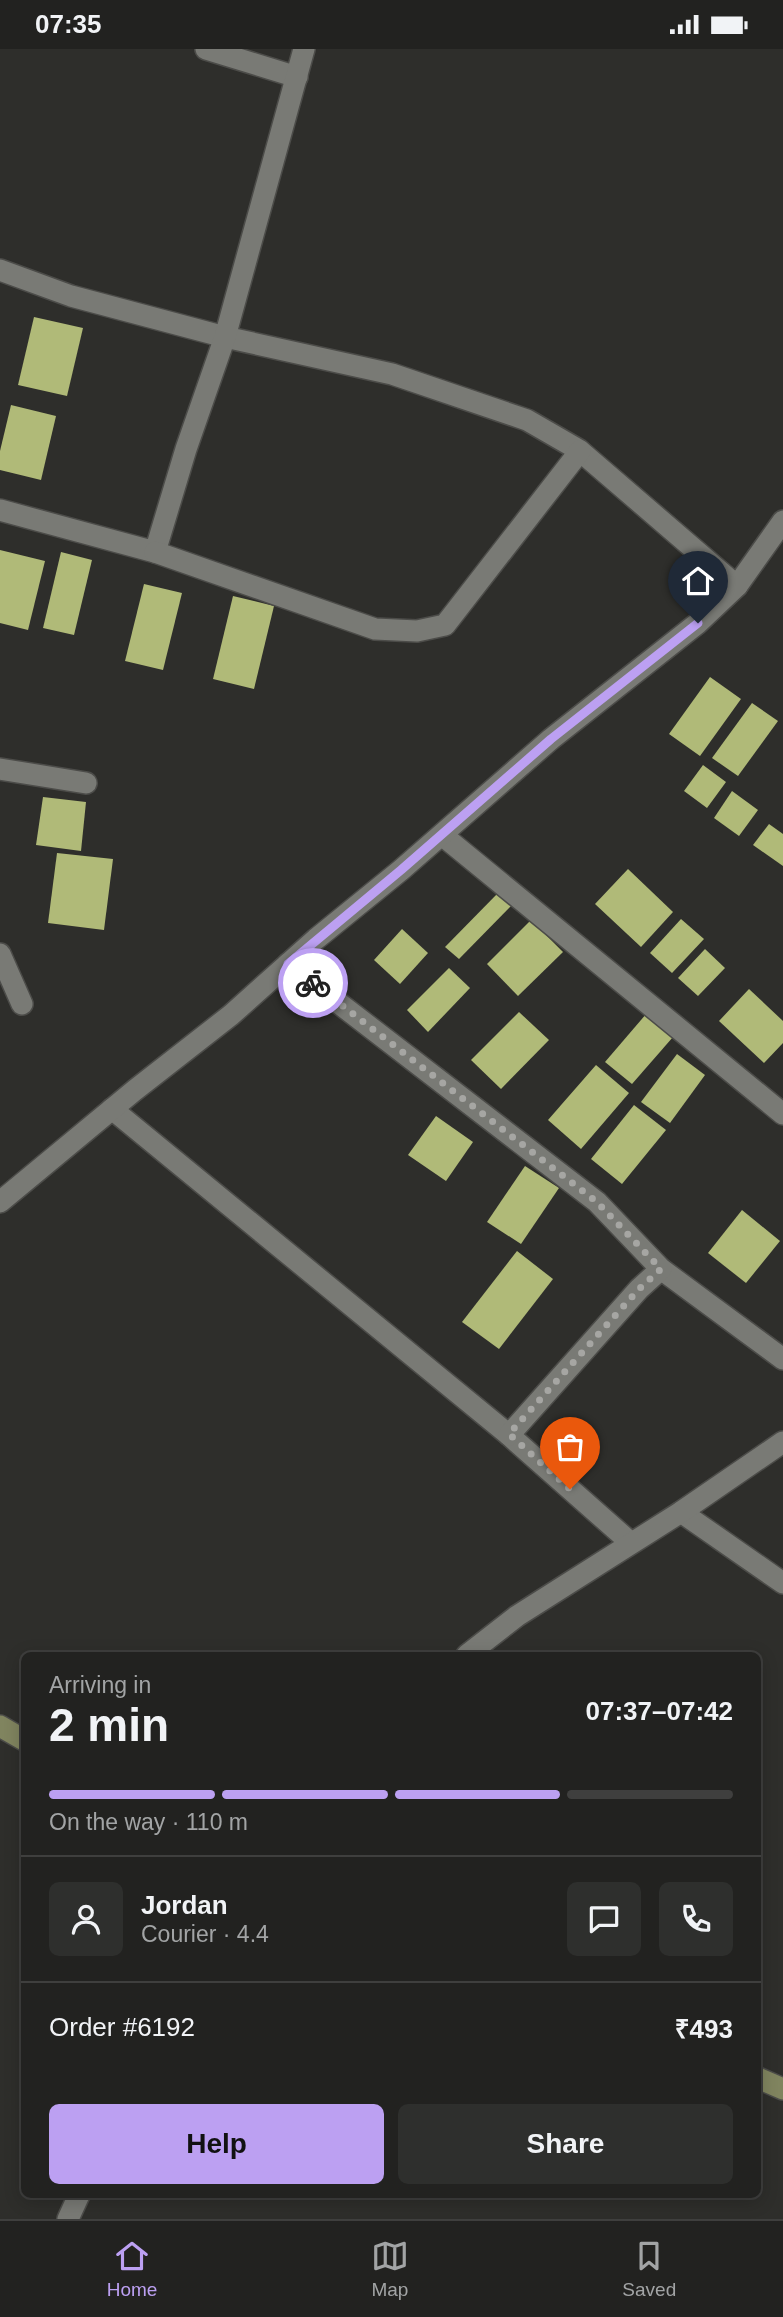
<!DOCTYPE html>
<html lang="en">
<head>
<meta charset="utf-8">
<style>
  body { margin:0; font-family:Helvetica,sans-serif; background:#2e2f2d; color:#f1f3f6; height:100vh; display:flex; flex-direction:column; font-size:26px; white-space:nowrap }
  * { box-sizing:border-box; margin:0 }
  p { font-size:23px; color:#a2a4a5 }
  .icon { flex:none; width:38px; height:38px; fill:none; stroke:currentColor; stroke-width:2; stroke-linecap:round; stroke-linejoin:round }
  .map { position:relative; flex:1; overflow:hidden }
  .side { position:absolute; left:21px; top:1603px; width:740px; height:546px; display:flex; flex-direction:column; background:#222220; border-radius:10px; box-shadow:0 4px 18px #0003,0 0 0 2px #3f3f3e }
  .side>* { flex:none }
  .pin { position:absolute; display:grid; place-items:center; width:60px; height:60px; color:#fff; margin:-72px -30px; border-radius:50% 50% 50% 0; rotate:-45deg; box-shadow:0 0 7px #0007 }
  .pin .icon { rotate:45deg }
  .courier { position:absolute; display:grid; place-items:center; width:70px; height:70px; margin:-35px; border:5px solid #bca0f2; border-radius:50%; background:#fff; color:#222; box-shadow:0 2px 9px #0007 }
  .head em { font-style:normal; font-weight:800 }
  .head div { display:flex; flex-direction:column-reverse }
  .head { display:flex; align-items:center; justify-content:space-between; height:119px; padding:0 28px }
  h1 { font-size:46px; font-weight:800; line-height:52px }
  .bar { display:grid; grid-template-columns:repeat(4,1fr); gap:10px 7px; align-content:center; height:84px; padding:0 28px }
  .bar i { height:9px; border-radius:5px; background:#3f3f3e }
  .bar .current { background:#bca0f2 }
  .bar p { grid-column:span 4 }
  .line { display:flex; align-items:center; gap:18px; padding:0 28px; border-top:2px solid #3f3f3e }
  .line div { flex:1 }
  .round { display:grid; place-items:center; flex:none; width:74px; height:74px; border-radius:10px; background:#2e2f2d }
  .button { display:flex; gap:14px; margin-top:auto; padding:14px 28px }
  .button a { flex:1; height:80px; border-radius:10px; background:#bca0f2; color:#111; font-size:28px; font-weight:800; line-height:80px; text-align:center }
  .button a+a { background:#2e2f2d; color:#f1f3f6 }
  .status { display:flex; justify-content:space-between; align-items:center; height:49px; padding:0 35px; background:#222220; direction:ltr }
  .status svg { height:19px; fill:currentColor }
  .tabs { display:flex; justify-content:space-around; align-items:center; height:98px; border-top:2px solid #3f3f3e; background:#222220; font-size:19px; color:#a2a4a5 }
  .tabs a { display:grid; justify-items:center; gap:4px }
  .tabs .current { color:#bca0f2 }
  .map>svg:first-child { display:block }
  .building { fill:#b0ba78 }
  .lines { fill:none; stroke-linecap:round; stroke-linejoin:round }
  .street-casing { stroke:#4c4c49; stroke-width:24 }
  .secondary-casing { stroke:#4c4c49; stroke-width:24 }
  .street { stroke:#797a75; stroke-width:21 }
  .secondary { stroke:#80845f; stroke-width:21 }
  .done { stroke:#a6a6a3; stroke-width:7; stroke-dasharray:0 12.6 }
  .route { stroke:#bca0f2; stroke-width:9 }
</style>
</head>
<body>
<div class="status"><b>07:35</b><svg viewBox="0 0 49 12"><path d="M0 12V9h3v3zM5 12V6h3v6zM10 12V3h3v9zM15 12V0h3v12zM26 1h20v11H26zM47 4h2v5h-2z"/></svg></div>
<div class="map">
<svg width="783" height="2170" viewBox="0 0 783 2170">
  <rect width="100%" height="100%" fill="#2e2e2b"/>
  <g class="building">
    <path d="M34 268 83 279 67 347 18 336Z"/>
    <path d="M11 356 56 367 41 431 0 421V402Z"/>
    <path d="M0 501 45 512 28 581 0 574Z"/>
    <path d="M61 503 92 511 74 586 43 579Z"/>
    <path d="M144 535 182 544 163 621 125 612Z"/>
    <path d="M233 547 274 557 254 640 213 630Z"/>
    <path d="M710 628 741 650 700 707 669 685Z"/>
    <path d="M752 654 778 672 738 727 712 709Z"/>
    <path d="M703 716 726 733 707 759 684 742Z"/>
    <path d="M732 742 758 761 739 787 714 769Z"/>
    <path d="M43 748 86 753 81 802 36 796Z"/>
    <path d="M769 775 783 785V817L753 796Z"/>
    <path d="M57 804 113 810 104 881 48 874Z"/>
    <path d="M628 820 673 863 641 898 595 855Z"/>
    <path d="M498 844 511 857 459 910 445 898Z"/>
    <path d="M681 870 704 890 672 924 650 904Z"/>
    <path d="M531 871 563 903 518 947 487 915Z"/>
    <path d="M402 880 428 904 400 935 374 911Z"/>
    <path d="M705 900 725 919 698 947 678 929Z"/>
    <path d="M449 919 470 939 428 983 407 961Z"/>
    <path d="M749 940 783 972V994L764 1014 719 972Z"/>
    <path d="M519 963 549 991 501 1040 471 1011Z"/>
    <path d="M647 964 673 988 632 1035 605 1013Z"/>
    <path d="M677 1005 705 1026 670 1074 641 1053Z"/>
    <path d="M596 1016 629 1044 581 1100 548 1071Z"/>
    <path d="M634 1056 666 1081 622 1135 591 1110Z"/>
    <path d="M436 1067 473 1093 446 1132 408 1106Z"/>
    <path d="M525 1117 559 1139 521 1195 487 1173Z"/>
    <path d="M742 1161 780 1192 746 1234 708 1204Z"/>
    <path d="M517 1202 553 1230 499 1300 462 1273Z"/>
  </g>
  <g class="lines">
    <g class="street-casing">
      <g id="street">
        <path d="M206 0 297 28"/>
        <path d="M0 221 71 247 225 288 392 325 527 371 579 401 737 537"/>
        <path d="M0 461 155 503 186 400 225 288 304 0"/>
        <path d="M155 503 375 580 417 582 445 576 580 402"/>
        <path d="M0 720 86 734"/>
        <path d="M442 786 783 1065"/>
        <path d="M0 905 22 955"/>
        <path d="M288 915 597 1153 661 1220 783 1310"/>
        <path d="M112 1060 509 1386 631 1494"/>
        <path d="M0 1153 135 1041 231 966 316 890 401 821 551 690 698 574 737 537 783 472"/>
        <path d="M509 1386 639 1240 661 1220"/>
        <path d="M681 1463 783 1534"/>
        <path d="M467 1606 517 1567 681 1463 783 1393"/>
        <path d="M68 2170 79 2146"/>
      </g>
    </g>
    <g class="secondary-casing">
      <g id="secondary">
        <path d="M0 1677 24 1691"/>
        <path d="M758 2029 783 2040"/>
      </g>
    </g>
    <use href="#street" class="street"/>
    <use href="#secondary" class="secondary"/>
  </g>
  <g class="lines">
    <path class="done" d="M313 934 597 1153 661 1220 639 1240 509 1385 570 1440"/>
    <path class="route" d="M313 934 288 915 401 821 551 690 698 574"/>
  </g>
</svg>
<div class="pin" style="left:570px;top:1440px;background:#ea580c"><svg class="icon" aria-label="bag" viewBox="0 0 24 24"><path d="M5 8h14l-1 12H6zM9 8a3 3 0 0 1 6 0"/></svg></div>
<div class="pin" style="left:698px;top:574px;background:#1f2937"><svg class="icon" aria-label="home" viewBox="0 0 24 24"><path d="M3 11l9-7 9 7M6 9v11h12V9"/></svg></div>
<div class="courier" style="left:313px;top:934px"><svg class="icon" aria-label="bike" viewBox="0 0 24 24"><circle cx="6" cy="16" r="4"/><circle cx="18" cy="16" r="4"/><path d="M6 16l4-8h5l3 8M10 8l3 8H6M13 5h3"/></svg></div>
<section class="side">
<div class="head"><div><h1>2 min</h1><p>Arriving in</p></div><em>07:37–07:42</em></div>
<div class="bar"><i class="current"></i><i class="current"></i><i class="current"></i><i></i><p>On the way · 110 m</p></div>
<div class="line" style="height:126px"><a class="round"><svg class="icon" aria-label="person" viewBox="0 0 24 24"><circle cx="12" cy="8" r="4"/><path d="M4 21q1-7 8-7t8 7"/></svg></a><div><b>Jordan</b><p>Courier · 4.4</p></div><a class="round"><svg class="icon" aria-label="chat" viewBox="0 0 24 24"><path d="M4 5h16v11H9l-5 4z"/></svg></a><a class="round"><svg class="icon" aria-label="phone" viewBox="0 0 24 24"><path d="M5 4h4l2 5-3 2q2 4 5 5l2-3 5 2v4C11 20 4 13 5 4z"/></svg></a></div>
<div class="line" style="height:91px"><div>Order #6192</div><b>₹493</b></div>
<div class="button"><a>Help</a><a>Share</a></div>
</section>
</div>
<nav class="tabs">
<a class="current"><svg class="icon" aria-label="home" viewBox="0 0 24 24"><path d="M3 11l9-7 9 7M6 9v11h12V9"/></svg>Home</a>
<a><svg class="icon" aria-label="map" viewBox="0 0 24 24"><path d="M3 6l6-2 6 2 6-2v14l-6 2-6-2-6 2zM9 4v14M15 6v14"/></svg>Map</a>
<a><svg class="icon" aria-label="saved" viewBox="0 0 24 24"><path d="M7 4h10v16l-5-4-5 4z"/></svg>Saved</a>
</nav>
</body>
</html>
